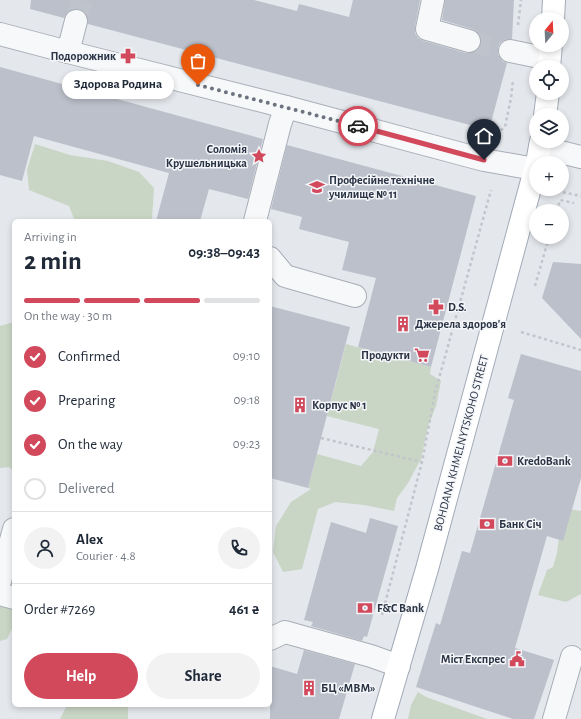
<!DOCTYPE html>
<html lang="en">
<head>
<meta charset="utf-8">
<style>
  body { margin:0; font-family:"Alegreya Sans",sans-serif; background:#f2f2f3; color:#1f2937; height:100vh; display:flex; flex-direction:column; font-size:15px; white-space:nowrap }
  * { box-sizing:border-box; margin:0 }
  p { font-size:13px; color:#747a83 }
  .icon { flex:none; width:22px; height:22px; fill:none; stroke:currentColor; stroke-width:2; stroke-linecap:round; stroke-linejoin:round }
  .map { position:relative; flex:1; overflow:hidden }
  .details { position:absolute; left:12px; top:219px; width:260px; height:488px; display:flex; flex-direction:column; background:#fff; border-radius:6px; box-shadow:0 2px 6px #0003 }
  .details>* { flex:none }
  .needle { width:26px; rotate:18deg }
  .buttons { position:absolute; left:529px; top:12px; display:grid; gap:8px }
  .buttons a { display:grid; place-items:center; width:40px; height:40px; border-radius:50%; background:#fff; box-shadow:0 2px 6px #0003; font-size:20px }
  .pin { position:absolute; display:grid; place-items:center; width:34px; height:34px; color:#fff; margin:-41px -17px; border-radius:50% 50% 50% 0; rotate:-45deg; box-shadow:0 0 4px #0007 }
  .pin .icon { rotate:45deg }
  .courier { position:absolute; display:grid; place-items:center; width:40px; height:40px; margin:-20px; border:3px solid #d1495b; border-radius:50%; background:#fff; color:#222; box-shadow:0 1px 5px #0007 }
  .bubble { position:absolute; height:28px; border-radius:14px; background:#fff; box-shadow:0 2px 6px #0003; font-size:13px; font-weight:700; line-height:28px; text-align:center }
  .overview em { font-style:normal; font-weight:700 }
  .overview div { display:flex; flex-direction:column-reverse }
  .overview { display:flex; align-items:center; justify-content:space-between; height:68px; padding:0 12px }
  h1 { font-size:26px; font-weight:700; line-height:30px }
  .bar { display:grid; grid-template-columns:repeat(4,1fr); gap:6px 4px; align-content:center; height:48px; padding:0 12px }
  .bar i { height:5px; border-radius:3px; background:#e0e1e3 }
  .bar .active { background:#d1495b }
  .bar p { grid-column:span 4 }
  .line { display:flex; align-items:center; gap:10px; padding:0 12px; border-top:1px solid #e0e1e3 }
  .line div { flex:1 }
  .round { display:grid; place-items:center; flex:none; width:42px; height:42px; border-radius:21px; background:#f2f2f3 }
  ol { padding:0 12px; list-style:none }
  li { display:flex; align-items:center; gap:12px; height:44px }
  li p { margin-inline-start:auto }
  li .icon { padding:4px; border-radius:50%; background:#d1495b; color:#fff; stroke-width:4 }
  li:last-child { color:#747a83 }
  li i { width:22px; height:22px; border:2px solid #e0e1e3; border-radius:50% }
  .button { display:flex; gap:8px; margin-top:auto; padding:8px 12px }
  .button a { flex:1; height:46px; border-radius:24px; background:#d1495b; color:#fff; font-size:16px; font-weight:700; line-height:46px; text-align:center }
  .button a+a { background:#f2f2f3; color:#1f2937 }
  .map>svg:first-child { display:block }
  .green { fill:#c9d6c5 }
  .building { fill:#bbc0ca }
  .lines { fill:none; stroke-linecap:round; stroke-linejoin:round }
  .minor-tunnel { stroke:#bfc3cb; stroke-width:22; stroke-dasharray:22 11; stroke-linecap:butt }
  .minor-casing { stroke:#a9aeb7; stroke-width:24 }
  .major-casing { stroke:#a3abb8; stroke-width:24 }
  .path { stroke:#c2c5cb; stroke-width:2.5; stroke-dasharray:3 3; stroke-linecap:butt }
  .minor { stroke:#f7f8fa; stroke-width:22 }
  .major { stroke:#fff; stroke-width:22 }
  .done { stroke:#6c737f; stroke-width:4; stroke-dasharray:0 7.2 }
  .route { stroke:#d1495b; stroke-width:5 }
  .labels { text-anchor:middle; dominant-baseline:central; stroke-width:3; stroke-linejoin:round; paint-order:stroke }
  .poi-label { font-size:12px; font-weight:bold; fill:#2b3445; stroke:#f4f6f9; text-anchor:start }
  .street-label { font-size:12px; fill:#2b3445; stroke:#f4f6f9 }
</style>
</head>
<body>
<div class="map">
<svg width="581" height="719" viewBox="0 0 581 719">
  <rect width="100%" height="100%" fill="#e4e7ec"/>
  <g class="green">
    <path d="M35 144 70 155 108 161 139 172 154 188 152 219 150 221H75L69 206 29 190 27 170Z"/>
    <path d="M14 322V471L9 467 0 468V326Z"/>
    <path d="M346 344 431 367 430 374 441 381 436 406 428 426 421 459 408 483 397 498 394 511 364 505 335 502 318 509 302 569 283 572 273 552 276 526 291 502 311 489 308 488 317 454 361 466 373 452 379 429 327 416Z"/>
    <path d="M563 508 581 511V594L566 602 538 595 547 570 553 567 557 553Z"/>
    <path d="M0 601H14V624L7 639 0 641Z"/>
    <path d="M418 692 426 697 487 719H408L411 705Z"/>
    <path d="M67 705H128V719H60Z"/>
  </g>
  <g class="building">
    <path d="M31 0H254L297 11 299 4 349 17 353 0H420L415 27V33L418 38 424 41 466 53H472L478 50 481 44V38L478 32 472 29 442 20 445 0H514L512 39H506L500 43 498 48V55L502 61 507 63 489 130 88 24V17L85 12 79 9H72L67 13 64 18 30 9Z"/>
    <path d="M0 67 263 139 248 199 209 189 200 221H156L169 173 34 136 22 181 0 175Z"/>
    <path d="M287 145 476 196 431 367 358 347 376 278 342 270 349 242 299 229 302 217 271 209Z"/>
    <path d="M553 262 581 264V339L542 298Z"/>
    <path d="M270 306 350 327 308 488 270 478Z"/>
    <path d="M521 354 581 371V478L563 541 547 536 515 648 554 660 534 719H513L416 687 436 623 440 625 462 551 470 553 514 400 508 398Z"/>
    <path d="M370 518 398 526 367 637 364 636 362 641 311 626 313 622 304 620 331 522 366 533Z"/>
    <path d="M304 650 355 664 339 719H270V666L297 674Z"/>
  </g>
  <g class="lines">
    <g class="minor-tunnel">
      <path d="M76 21 82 0"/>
      <path d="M469 41 510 51"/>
    </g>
    <g class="minor-casing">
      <g id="minor">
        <path d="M433 0 427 29 469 41"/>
        <path d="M0 34 68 52 286 107 484 160 535 169"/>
        <path d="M510 51 549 59"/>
        <path d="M68 52 76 21"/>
        <path d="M540 147 581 157"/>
        <path d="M255 221 280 124 286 107"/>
        <path d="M270 258 285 276 355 296"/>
        <path d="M0 581 14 529"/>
        <path d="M0 594 14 598"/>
        <path d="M270 639 285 632 371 656 399 666"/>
        <path d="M554 719 572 657"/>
      </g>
    </g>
    <g class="major-casing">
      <g id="major">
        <path d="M553 19 554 0"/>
        <path d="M549 67 551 45"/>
        <path d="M545 115 548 93"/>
        <path d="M537 163 541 141"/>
        <path d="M383 719 427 569 536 166"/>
      </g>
    </g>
    <g class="path">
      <path d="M518 25 521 0"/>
      <path d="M496 134 505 127 511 98 513 80"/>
      <path d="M557 191 581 196"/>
      <path d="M557 211 560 200 574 203"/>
      <path d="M535 286 549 237"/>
      <path d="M521 332 581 350"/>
      <path d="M321 438 422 462"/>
      <path d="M382 615 422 462 435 393 491 190"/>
    </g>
    <use href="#minor" class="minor"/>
    <use href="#major" class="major"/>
  </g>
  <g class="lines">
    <path class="done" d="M198 85 358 126"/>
    <path class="route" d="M358 126 484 160"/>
  </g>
  <defs>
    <g id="pharmacy-bare" transform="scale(1.2)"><path d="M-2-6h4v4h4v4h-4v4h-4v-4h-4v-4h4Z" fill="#d1495b" stroke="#f4f6f9" stroke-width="2.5" paint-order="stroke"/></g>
    <g id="sight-bare" transform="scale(1.2)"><path d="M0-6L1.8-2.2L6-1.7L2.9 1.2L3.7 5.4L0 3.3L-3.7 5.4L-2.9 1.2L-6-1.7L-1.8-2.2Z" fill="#d1495b" stroke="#f4f6f9" stroke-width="2.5" paint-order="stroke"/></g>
    <g id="university-bare" transform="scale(1.2)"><path d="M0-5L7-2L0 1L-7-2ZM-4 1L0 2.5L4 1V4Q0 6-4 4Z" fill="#d1495b" stroke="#f4f6f9" stroke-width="2.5" paint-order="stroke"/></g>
    <g id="building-bare" transform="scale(1.2)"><path d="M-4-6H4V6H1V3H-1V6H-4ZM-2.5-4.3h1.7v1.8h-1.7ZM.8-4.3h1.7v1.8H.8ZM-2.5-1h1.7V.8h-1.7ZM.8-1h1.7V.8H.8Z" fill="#d1495b" stroke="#f4f6f9" stroke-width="2.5" paint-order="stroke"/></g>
    <g id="supermarket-bare" transform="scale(1.2)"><path d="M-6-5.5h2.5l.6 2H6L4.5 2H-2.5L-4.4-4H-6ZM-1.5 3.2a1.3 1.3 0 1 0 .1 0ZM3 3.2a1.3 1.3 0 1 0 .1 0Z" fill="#d1495b" stroke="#f4f6f9" stroke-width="2.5" paint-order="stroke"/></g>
    <g id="bank-bare" transform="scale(1.2)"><path d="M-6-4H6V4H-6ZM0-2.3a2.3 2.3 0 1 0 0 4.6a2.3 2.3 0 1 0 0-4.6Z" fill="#d1495b" stroke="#f4f6f9" stroke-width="2.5" paint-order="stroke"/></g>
    <g id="civic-bare" transform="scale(1.2)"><path d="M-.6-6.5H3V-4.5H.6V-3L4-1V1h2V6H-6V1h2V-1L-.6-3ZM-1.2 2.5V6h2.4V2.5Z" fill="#d1495b" stroke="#f4f6f9" stroke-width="2.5" paint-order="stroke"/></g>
  </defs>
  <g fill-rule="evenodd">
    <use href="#pharmacy-bare" x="128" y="56"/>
    <use href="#sight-bare" x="259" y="156"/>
    <use href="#university-bare" x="317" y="187"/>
    <use href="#pharmacy-bare" x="436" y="307"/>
    <use href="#building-bare" x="403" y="324"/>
    <use href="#supermarket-bare" x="422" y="355"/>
    <use href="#building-bare" x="300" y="405"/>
    <use href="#bank-bare" x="505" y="461"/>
    <use href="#bank-bare" x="487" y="524"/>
    <use href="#bank-bare" x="365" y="608"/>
    <use href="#civic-bare" x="517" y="659"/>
    <use href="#building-bare" x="309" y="688"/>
  </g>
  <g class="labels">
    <g class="poi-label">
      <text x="116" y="56" text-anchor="end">Подорожник</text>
      <text x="247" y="149" text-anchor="end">Соломія<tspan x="247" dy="14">Крушельницька</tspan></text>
      <text x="329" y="180">Професійне технічне<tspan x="329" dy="14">училище № 11</tspan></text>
      <text x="448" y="307">D.S.</text>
      <text x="415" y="324">Джерела здоров'я</text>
      <text x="410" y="355" text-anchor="end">Продукти</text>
      <text x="312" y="405">Корпус № 1</text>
      <text x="517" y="461">KredoBank</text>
      <text x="499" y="524">Банк Січ</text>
      <text x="377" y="608">F&amp;C Bank</text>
      <text x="505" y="659" text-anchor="end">Міст Експрес</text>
      <text x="321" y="688">БЦ «МВМ»</text>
    </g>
    <g class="street-label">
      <text transform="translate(461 443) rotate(-75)">BOHDANA KHMELNYTSKOHO STREET</text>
    </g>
  </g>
</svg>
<div class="buttons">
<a><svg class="needle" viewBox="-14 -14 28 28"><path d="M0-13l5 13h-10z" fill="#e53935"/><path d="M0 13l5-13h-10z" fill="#747a83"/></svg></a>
<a><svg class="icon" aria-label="locate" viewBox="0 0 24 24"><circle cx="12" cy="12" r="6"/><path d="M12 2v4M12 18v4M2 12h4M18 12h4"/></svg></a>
<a><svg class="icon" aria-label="layers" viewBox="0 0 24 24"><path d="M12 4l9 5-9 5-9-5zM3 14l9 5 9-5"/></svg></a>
<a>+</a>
<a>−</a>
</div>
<div class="pin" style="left:198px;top:85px;background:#ea580c"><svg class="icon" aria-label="bag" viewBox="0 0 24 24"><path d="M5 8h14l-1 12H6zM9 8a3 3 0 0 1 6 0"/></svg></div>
<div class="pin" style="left:484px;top:160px;background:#1f2937"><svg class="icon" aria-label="home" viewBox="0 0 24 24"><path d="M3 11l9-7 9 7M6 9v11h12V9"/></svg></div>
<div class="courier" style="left:358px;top:126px"><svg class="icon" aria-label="car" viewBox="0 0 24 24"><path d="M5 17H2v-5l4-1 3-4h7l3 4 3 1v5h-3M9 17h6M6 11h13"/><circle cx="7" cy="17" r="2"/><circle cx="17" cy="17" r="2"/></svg></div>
<div class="bubble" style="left:62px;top:71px;width:112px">Здорова Родина</div>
<section class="details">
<div class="overview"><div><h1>2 min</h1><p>Arriving in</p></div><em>09:38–09:43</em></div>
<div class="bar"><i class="active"></i><i class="active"></i><i class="active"></i><i></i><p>On the way · 30 m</p></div>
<ol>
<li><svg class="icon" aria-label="check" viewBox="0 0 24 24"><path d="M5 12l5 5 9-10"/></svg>Confirmed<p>09:10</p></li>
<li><svg class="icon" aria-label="check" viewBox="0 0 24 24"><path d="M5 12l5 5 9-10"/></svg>Preparing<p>09:18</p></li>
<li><svg class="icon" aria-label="check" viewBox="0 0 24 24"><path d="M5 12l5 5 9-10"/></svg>On the way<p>09:23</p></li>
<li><i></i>Delivered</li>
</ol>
<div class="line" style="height:72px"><a class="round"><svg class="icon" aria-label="person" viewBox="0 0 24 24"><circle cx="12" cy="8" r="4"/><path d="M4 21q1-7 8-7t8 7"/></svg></a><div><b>Alex</b><p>Courier · 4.8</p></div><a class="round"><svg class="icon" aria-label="phone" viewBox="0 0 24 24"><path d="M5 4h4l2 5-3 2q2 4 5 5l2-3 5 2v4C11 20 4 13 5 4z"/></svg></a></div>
<div class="line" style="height:52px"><div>Order #7269</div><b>461 ₴</b></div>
<div class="button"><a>Help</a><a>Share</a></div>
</section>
</div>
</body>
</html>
